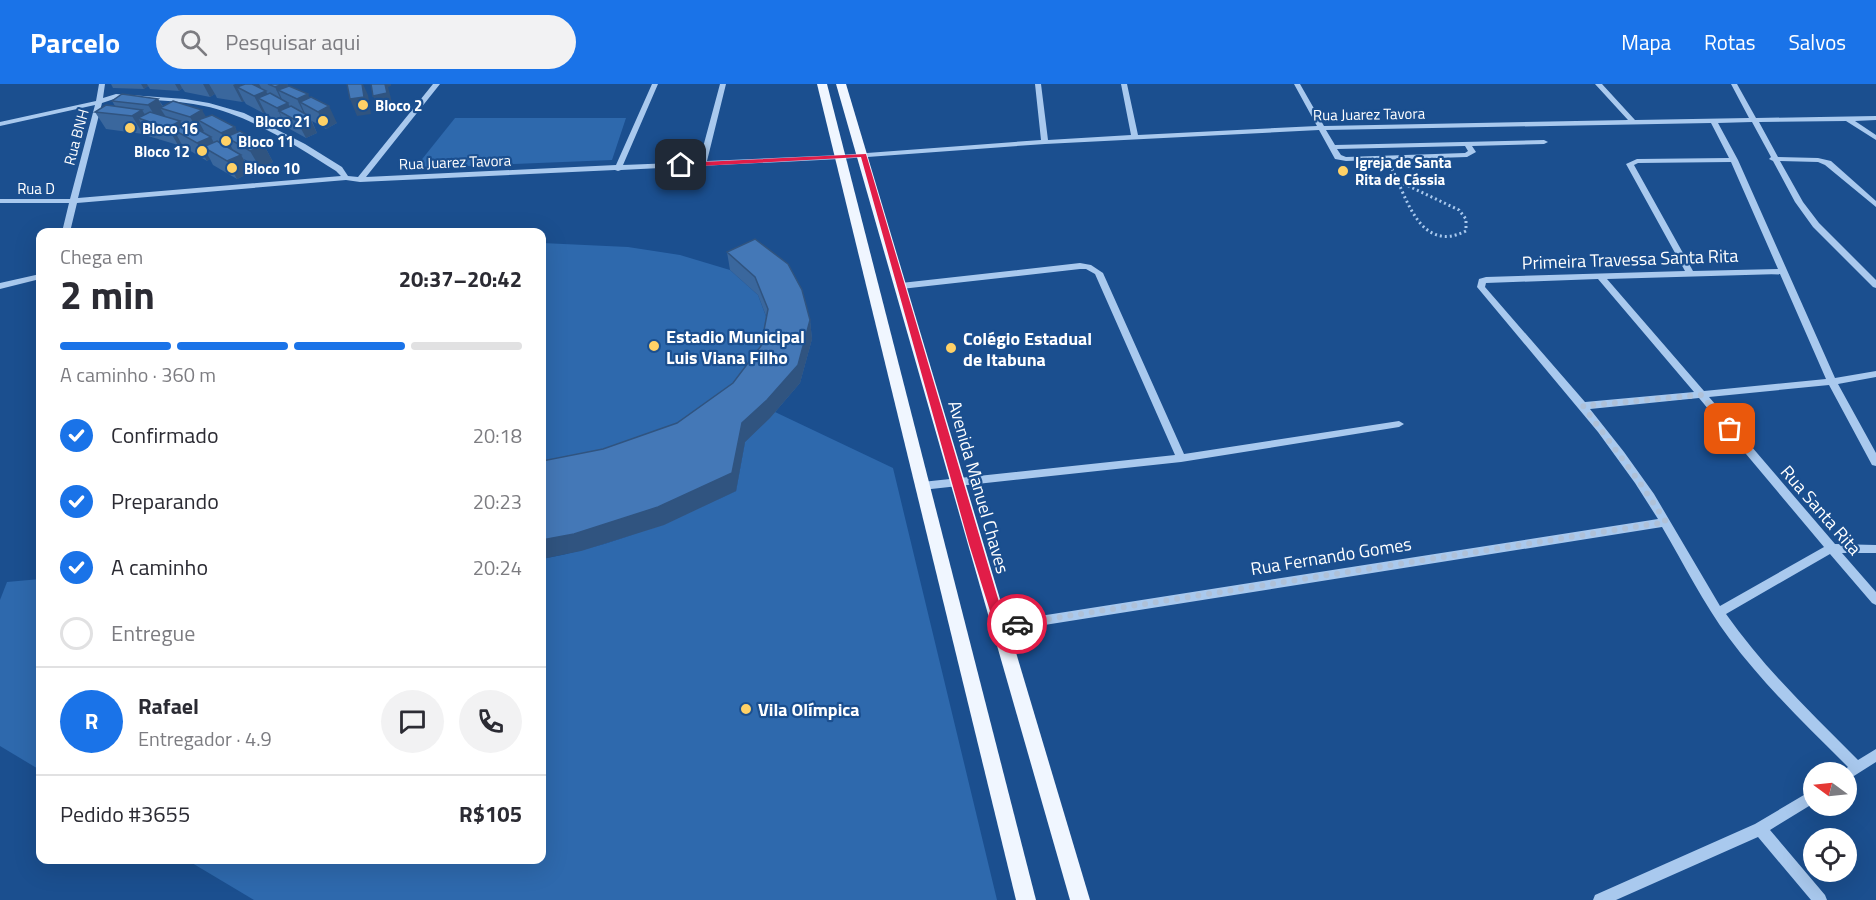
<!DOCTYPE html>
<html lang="pt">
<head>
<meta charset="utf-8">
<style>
  body { margin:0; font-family:"Titillium Web",sans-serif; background:#f2f2f3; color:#2b2b33; height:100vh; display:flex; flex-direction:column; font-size:22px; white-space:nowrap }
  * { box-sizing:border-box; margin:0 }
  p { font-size:20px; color:#7c7c81 }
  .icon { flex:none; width:33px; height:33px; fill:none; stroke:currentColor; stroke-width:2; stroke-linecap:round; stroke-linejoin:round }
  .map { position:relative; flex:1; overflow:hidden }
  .side { position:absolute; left:36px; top:144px; width:510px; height:636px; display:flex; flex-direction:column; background:#fff; border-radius:12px; box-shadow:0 6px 24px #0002 }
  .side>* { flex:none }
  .needle { width:39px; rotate:285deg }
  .buttons { position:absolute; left:1803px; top:678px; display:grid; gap:12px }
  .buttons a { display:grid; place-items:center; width:54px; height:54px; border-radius:50%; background:#fff; box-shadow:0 6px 24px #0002; font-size:30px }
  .pin { position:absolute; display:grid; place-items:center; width:51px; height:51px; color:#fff; margin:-26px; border-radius:12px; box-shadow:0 3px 9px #0006 }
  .courier { position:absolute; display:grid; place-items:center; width:60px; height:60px; margin:-30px; border:4px solid #e11d48; border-radius:50%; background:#fff; color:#222; box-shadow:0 2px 8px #0007 }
  .summary em { font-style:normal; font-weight:700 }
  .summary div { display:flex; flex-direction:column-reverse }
  .summary { display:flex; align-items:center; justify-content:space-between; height:102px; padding:0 24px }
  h1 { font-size:39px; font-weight:700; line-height:45px }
  .bar { display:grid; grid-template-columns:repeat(4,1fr); gap:9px 6px; align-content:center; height:72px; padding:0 24px }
  .bar i { height:8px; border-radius:4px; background:#e1e1e2 }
  .bar .selected { background:#1a73e8 }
  .bar p { grid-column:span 4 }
  .line { display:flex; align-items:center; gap:15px; padding:0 24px; border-top:2px solid #e1e1e2 }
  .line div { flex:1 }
  .round { display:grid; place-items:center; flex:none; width:63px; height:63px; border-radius:32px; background:#f2f2f3 }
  ol { padding:0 24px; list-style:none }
  li { display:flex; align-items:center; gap:18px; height:66px }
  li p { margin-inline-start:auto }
  li .icon { padding:6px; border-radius:50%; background:#1a73e8; color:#fff; stroke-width:4 }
  li:last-child { color:#7c7c81 }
  li i { width:33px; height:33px; border:3px solid #e1e1e2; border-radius:50% }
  header { display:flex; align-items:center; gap:36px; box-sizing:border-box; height:84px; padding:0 30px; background:#1a73e8; color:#fff }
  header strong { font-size:28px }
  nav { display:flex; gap:33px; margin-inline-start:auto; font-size:21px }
  .search { width:420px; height:54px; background:#f2f2f3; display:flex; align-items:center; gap:15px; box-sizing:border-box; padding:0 21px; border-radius:33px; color:#7c7c81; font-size:22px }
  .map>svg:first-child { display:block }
  .green { fill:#2e69ad }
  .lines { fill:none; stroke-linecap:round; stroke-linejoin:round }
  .path { stroke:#a9c9ee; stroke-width:3; stroke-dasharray:2 3; stroke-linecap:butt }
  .minor { fill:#a9c9ee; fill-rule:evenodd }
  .major { fill:#f0f6ff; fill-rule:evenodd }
  .wall { fill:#3a679d }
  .shaded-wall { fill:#305480 }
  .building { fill:#4478b7; stroke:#305480; stroke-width:1.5 }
  .route { fill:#e11d48 }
  .done { stroke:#afc1d8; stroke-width:6; stroke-dasharray:0 10.8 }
  .poi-dot { fill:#ffd166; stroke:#1b4f8f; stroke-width:2 }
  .labels { text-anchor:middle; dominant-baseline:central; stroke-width:4.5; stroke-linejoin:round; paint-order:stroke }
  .far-poi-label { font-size:15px; font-weight:bold; fill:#fff; stroke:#1b4f8f; text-anchor:start }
  .far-street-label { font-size:15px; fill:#fff; stroke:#1b4f8f }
  .street-label { font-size:18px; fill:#fff; stroke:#1b4f8f }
  .poi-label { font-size:18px; font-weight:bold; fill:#fff; stroke:#1b4f8f; text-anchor:start }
</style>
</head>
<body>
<header>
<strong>Parcelo</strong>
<div class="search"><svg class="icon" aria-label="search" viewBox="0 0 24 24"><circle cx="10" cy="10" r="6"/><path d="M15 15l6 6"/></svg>Pesquisar aqui</div>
<nav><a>Mapa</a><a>Rotas</a><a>Salvos</a></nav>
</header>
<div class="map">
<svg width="1876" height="816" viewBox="0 0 1876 816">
  <rect width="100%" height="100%" fill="#1b4f8f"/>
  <g class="green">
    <path d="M455 34H626L612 76 415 84Z"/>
    <path d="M542 159 628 163 680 171 730 186 758 211 770 243 737 318 542 397Z"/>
    <path d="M775 328 893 384 997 816H254L187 776H542V475C613 462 670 438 736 407L745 358Z"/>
    <path d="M40 495V686L0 662V516L7 498Z"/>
  </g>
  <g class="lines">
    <path class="path" d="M1392 85C1407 114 1420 170 1466 147V135L1459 126 1400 98"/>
    <g class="minor">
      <path d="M99 0H105L103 14 116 10 185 15 209 19 244 29 305 60 342 83 348 92 358 93 433 0H440L366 93 616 81 652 0H658L623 81 699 78 720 0H726L707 77 840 71 1041 56 1035 0H1041L1048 56 1131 51 1121 0H1127L1138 51 1317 42 1294 0H1300L1324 42 1628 36 1595 0H1602L1635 36 1749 34 1731 0H1737L1756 34 1876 32V36L1855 37 1876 51V56L1846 37 1759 38 1778 73 1818 74 1831 77 1876 117V123L1825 81 1818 78 1780 77 1803 118 1819 139 1876 196V204L1873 203 1813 143 1795 118 1773 77 1769 75 1771 73 1752 38 1718 39 1738 76 1835 294 1876 287V293L1838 300 1876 369V382L1872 381 1829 301 1709 313 1835 460 1876 461V469H1842L1876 508V521L1872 519 1830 470 1726 530C1764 584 1811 629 1858 676L1876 665V678L1846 697V688H1841L1848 683C1806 641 1764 601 1729 554 1703 519 1684 480 1662 443L1001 548 997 546 995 543 997 540 1001 538 1658 435 1635 399 1598 348 1477 203 1479 195 1486 193 1685 187 1626 80 1637 75 1729 74 1711 39 1326 46 1335 61 1544 56 1548 58 1544 60 1472 62 1476 68 1467 73 1346 77 1335 75 1319 46 1045 60 840 75 621 86 618 87 615 86 360 98 346 96 77 119 70 148H62L69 119H0V115H70L95 21 0 42V38L96 17ZM117 14C146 16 176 16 204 22 247 30 300 64 336 87L341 92 78 114 102 19ZM1465 62 1468 67 1465 69 1346 73 1341 71 1337 65ZM1731 78 1778 185 1693 187 1634 81 1638 79ZM1780 190 1826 295 1704 307 1607 195ZM1598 195 1694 308 1585 318 1485 203 1486 199ZM1699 314 1824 463 1720 522 1654 410 1624 368 1590 325Z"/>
      <path d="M1080 179 1091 181 1103 189 1184 370 1399 337 1404 340 1399 343 1181 378 922 406 918 405 917 402 918 399 922 398 1175 371 1095 190 1086 185H1080L901 205 897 202 901 199Z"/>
      <path d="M40 190V195L0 205V199Z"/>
      <path d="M1814 705V719L1770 746 1825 811 1827 816H1811L1758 753 1616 816H1593L1595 811 1755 740Z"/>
    </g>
    <g class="major">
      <path d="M817 0H827L1036 816H1016Z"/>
      <path d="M836 0H846L1090 816H1070Z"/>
    </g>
  </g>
  <g class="wall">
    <path d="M111 0H287L288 2 309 14 337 39 326 45 312 37 317 49 306 54 288 44 286 40 267 31 265 28 263 29 246 20 244 17 242 18 217 14 215 10 210 13 185 8 182 4 179 7 150 5 148 2 144 5 113 4Z"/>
    <path d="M158 15 163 22 206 33 235 43 237 49 264 61 273 78 260 84 244 75 251 88 237 95 213 81 210 75 207 77 184 63 181 59 178 61 148 52 146 47 143 50 106 45 95 28 115 22 112 17Z"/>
    <path d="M727 168 810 236 812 255 800 299 770 334 745 358 736 407 664 441 581 467 603 365 677 339 733 299 761 262 766 232 758 211 730 186Z"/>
  </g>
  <g class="shaded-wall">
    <path d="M141 0H147L148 2 144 5Z"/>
    <path d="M175 0H180L182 4 179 7Z"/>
    <path d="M203 0H209L215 10 210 13Z"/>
    <path d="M235 0H244L237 3 244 17 242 18 233 1Z"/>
    <path d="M252 0H259L262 5Z"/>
    <path d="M283 0H287L294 14 278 6 284 20H283L275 3Z"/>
    <path d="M362 0H363L368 11 371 30 357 32 350 15Z"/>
    <path d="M376 0H391V2L388 3 394 26 380 28 373 12Z"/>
    <path d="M266 7 273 22 258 14 265 28 263 29 254 12Z"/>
    <path d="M308 10 315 26 300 18 306 32H305L297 15Z"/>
    <path d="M158 15 164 25 160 24 166 33 159 38 148 21Z"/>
    <path d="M288 19 297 36 279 27 285 41 277 24Z"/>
    <path d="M329 22 337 39 326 45 318 28Z"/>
    <path d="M142 26 150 38 138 34 146 47 143 50 132 32Z"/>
    <path d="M202 26 212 43 198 36 204 47 200 50 190 33Z"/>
    <path d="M309 32 317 49 306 54 297 37Z"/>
    <path d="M180 37 190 54 174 46 181 59 178 61 168 44Z"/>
    <path d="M235 43 244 61 226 53 233 66 230 67 221 49Z"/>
    <path d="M211 53 220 71 203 63 210 75 207 77 197 59Z"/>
    <path d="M264 61 273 78 260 84 250 67Z"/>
    <path d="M241 71 251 88 237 95 227 77Z"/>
    <path d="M810 236 812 255 800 299 770 334 745 358 736 407 664 441 581 467 542 475V456L742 339Z"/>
  </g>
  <g class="building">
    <path d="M245 0H252L266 7 254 12 237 3Z"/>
    <path d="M268 0H283L275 3Z"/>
    <path d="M347 0H362L364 13 350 15Z"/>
    <path d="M371 0H385L387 9 373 12Z"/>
    <path d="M289 2 308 10 297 15 278 6Z"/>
    <path d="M270 9 288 19 277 24 258 14Z"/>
    <path d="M122 10 158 15 148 21 112 17Z"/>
    <path d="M311 13 329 22 318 28 300 18Z"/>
    <path d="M173 17 202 26 190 33 160 24Z"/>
    <path d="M106 21 142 26 132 32 95 28Z"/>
    <path d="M291 22 309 32 297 37 279 27Z"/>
    <path d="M150 28 180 37 168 44 138 34Z"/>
    <path d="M212 31 235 43 221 49 198 36Z"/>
    <path d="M188 40 211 53 197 59 174 46Z"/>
    <path d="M240 47 264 61 250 67 226 53Z"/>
    <path d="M217 57 241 71 227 77 203 63Z"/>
    <path d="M755 155 788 180 802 206 810 236 798 281 767 316 742 339 732 389 658 423 574 450 542 456V377L603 365 677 339 733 299 761 262 768 225 755 193 727 168Z"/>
  </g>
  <path class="route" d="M866 70 1005 538 1021 537V543L1001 547 995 543 969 460 861 73 681 83 678 81 681 79Z"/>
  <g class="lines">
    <path class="done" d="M1017 540 1666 438 1638 396 1583 322 1701 311 1730 345"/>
  </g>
  <g class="poi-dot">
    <circle cx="363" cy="21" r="6"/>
    <circle cx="323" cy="37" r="6"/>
    <circle cx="130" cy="44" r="6"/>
    <circle cx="226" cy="57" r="6"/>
    <circle cx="202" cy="67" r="6"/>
    <circle cx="232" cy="84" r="6"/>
    <circle cx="1343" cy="87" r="6"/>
    <circle cx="654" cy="262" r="6"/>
    <circle cx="951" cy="264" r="6"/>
    <circle cx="746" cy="625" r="6"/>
  </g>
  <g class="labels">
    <g class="far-poi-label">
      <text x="375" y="21">Bloco 2</text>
      <text x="311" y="37" text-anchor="end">Bloco 21</text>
      <text x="142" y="44">Bloco 16</text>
      <text x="238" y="57">Bloco 11</text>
      <text x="190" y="67" text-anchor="end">Bloco 12</text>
      <text x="1355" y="78">Igreja de Santa<tspan x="1355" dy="17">Rita de Cássia</tspan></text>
      <text x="244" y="84">Bloco 10</text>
    </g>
    <g class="far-street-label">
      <text transform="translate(1369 30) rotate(-1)">Rua Juarez Tavora</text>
      <text transform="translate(76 53) rotate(-75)">Rua BNH</text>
      <text transform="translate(455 78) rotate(-2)">Rua Juarez Tavora</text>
      <text x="36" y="104">Rua D</text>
    </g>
    <g class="street-label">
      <text transform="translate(1630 175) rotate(-2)">Primeira Travessa Santa Rita</text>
      <text transform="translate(979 403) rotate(74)">Avenida Manuel Chaves</text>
      <text transform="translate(1821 426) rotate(49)">Rua Santa Rita</text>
      <text transform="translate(1331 472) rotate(-9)">Rua Fernando Gomes</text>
    </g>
    <g class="poi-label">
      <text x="666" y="252">Estadio Municipal<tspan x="666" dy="21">Luis Viana Filho</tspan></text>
      <text x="963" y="254">Colégio Estadual<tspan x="963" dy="21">de Itabuna</tspan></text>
      <text x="758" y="625">Vila Olímpica</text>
    </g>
  </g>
</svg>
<div class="buttons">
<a><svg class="needle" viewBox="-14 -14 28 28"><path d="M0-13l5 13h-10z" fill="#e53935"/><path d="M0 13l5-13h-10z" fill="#7c7c81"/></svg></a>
<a><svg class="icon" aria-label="locate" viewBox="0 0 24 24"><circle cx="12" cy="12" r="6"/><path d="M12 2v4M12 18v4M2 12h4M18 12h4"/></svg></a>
</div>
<div class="pin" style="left:1730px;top:345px;background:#ea580c"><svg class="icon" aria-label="bag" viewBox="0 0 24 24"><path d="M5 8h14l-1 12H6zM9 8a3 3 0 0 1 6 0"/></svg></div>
<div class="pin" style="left:681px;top:81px;background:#1f2937"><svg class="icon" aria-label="home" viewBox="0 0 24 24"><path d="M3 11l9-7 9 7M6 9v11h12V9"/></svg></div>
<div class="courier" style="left:1017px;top:540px"><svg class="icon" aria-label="car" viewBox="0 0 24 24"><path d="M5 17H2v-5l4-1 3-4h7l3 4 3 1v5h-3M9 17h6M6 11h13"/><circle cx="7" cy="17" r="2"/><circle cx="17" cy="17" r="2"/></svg></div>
<section class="side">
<div class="summary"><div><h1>2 min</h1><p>Chega em</p></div><em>20:37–20:42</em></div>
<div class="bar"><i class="selected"></i><i class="selected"></i><i class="selected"></i><i></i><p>A caminho · 360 m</p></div>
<ol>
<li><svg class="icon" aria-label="check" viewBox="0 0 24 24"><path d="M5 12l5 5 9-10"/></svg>Confirmado<p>20:18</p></li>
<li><svg class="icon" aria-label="check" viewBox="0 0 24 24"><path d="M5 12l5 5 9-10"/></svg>Preparando<p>20:23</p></li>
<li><svg class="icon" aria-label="check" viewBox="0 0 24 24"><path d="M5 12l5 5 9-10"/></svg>A caminho<p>20:24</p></li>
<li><i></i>Entregue</li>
</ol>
<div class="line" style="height:108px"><b class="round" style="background:#1a73e8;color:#fff">R</b><div><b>Rafael</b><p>Entregador · 4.9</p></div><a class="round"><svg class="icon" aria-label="chat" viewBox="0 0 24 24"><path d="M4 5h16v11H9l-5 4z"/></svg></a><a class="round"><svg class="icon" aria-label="phone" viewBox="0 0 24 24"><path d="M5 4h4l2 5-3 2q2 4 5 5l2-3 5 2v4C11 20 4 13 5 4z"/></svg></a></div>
<div class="line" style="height:78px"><div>Pedido #3655</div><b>R$105</b></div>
</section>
</div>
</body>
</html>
